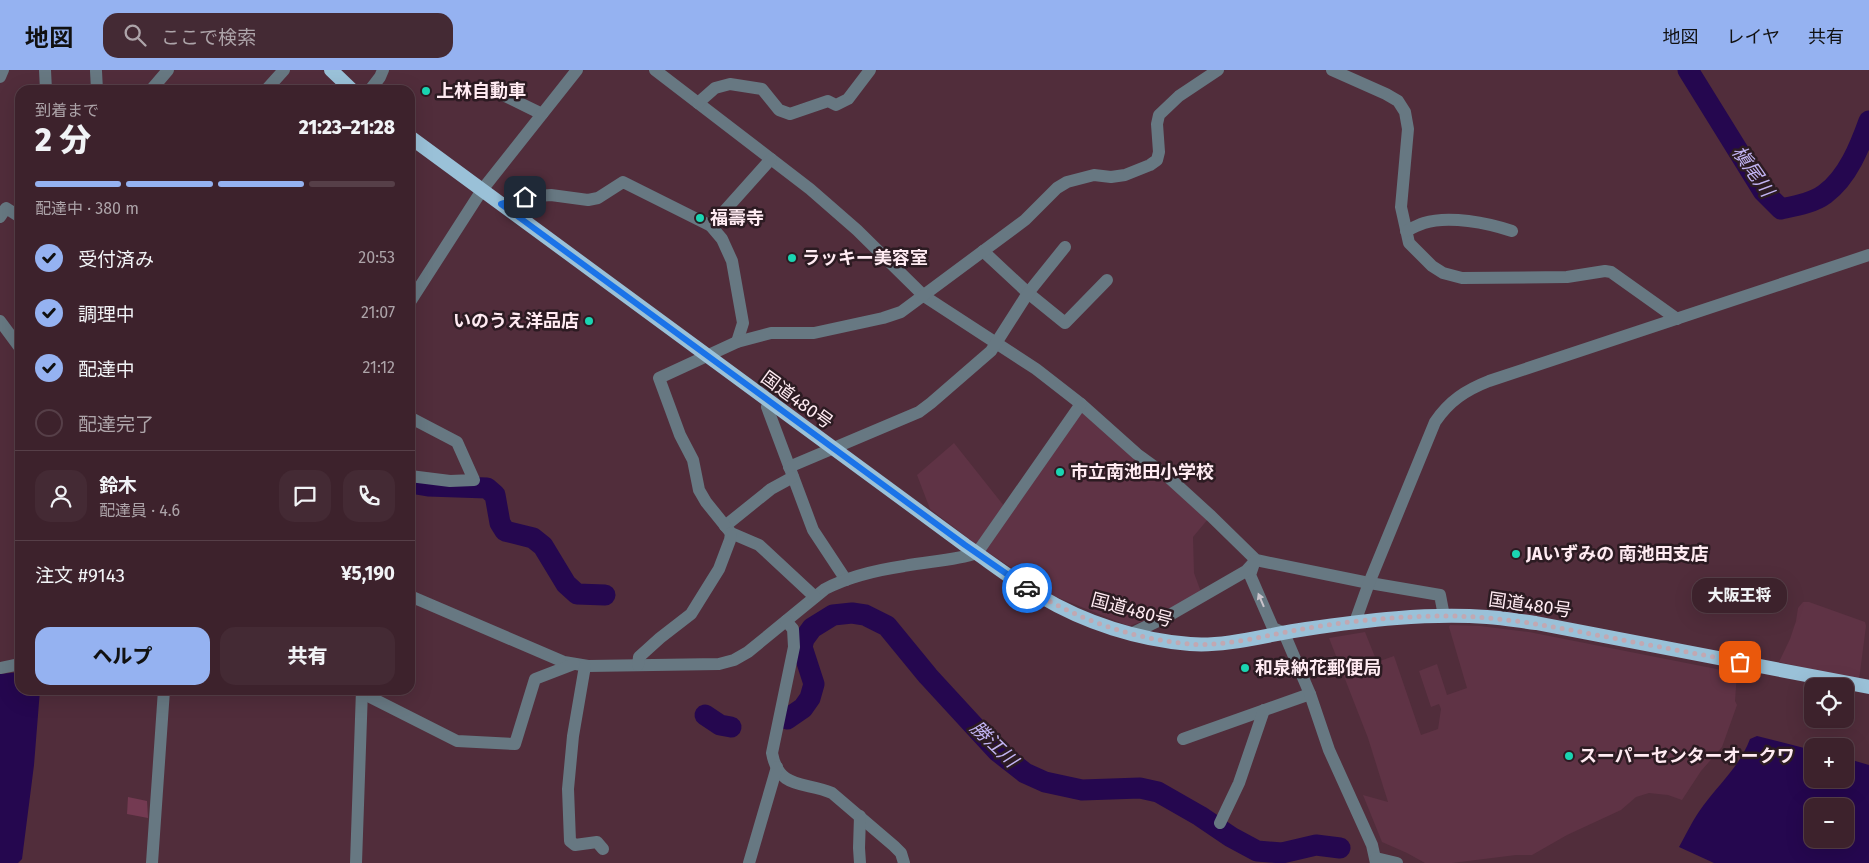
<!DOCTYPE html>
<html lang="ja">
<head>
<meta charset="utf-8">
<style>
  body { margin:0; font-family:"Fira Sans","Noto Sans JP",sans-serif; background:#442a34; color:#f1f3f6; height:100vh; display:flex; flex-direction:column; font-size:19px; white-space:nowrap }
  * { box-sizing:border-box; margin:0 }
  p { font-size:16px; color:#ada4a9 }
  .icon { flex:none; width:28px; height:28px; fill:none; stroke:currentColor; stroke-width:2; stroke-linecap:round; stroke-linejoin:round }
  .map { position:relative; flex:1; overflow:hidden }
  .drawer { position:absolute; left:15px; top:15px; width:400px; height:610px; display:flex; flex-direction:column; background:#3d222c; border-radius:15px; box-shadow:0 5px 20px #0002,0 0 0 1px #563f48 }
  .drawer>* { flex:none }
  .tools { position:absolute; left:1804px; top:608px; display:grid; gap:10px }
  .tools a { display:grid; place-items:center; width:50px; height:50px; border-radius:10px; background:#3d222c; box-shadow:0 5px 20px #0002,0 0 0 1px #563f48; font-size:25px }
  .pin { position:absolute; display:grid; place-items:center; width:42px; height:42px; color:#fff; margin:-21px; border-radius:10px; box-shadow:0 2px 8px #0006 }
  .courier { position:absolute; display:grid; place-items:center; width:50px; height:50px; margin:-25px; border:4px solid #1a73e8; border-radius:50%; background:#fff; color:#222; box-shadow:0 1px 6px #0007 }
  .bubble { position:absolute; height:35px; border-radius:15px; background:#3d222c; box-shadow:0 5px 20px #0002,0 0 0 1px #563f48; font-size:16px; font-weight:800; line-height:35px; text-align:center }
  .summary em { font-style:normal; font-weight:800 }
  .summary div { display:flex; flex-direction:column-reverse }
  .summary { display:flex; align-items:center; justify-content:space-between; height:85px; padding:0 20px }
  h1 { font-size:32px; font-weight:800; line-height:38px }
  .bar { display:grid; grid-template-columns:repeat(4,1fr); gap:8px 5px; align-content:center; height:60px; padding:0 20px }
  .bar i { height:6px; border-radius:4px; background:#563f48 }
  .bar .selected { background:#95b2f1 }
  .bar p { grid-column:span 4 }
  .line { display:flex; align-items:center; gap:12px; padding:0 20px; border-top:1px solid #563f48 }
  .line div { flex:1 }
  .round { display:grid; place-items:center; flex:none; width:52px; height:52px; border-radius:15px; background:#442a34 }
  ol { padding:0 20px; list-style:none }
  li { display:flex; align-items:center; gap:15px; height:55px }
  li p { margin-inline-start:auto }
  li .icon { padding:5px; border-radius:50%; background:#95b2f1; color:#111; stroke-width:4 }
  li:last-child { color:#ada4a9 }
  li i { width:28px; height:28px; border:2px solid #563f48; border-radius:50% }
  .cta { display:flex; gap:10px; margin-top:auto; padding:10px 20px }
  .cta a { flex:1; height:58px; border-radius:15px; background:#95b2f1; color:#111; font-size:20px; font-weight:800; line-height:58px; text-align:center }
  .cta a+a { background:#442a34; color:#f1f3f6 }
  header { display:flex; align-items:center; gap:30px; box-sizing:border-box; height:70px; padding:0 25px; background:#95b2f1; color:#111 }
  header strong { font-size:24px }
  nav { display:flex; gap:28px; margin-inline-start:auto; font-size:18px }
  .search { width:350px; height:45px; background:#442a34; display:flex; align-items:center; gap:12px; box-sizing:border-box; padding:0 18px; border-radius:15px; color:#ada4a9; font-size:19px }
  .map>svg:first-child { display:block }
  .built { fill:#5f3345 }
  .green { fill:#743a52 }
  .water { fill:#25074f; fill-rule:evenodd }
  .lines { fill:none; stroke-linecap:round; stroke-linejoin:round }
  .river { stroke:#25074f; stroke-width:21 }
  .minor { stroke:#677882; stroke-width:12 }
  .tertiary { stroke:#677882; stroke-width:12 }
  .trunk { stroke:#9ac1d8; stroke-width:14 }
  .oneway { fill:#cac3cb }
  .done { stroke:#c2a8b2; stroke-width:5; stroke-dasharray:0 9 }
  .route { stroke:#1a73e8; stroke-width:6 }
  .poi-dot { fill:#1ad5b2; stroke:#2c1b22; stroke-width:2 }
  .labels { text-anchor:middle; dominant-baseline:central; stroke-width:5; stroke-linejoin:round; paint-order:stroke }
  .poi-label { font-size:18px; font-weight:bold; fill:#ffebf2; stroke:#2c1b22; text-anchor:start }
  .street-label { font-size:18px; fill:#ffebf2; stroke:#2c1b22 }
  .water-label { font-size:19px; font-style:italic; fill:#c2b4f3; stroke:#2c1b22 }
</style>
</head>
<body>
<header>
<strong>地図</strong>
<div class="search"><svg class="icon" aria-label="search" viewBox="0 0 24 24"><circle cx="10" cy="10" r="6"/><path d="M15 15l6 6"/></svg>ここで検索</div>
<nav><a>地図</a><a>レイヤ</a><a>共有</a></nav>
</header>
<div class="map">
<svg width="1869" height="793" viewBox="0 0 1869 793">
  <rect width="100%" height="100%" fill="#512d3b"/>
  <g class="built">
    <path d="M1080 338 1208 449 1193 467 1194 503 1201 522 1165 543 1129 556 1054 526 977 475 930 439 917 405 954 373 1008 441Z"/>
    <path d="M1803 532H1809L1865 552 1866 556 1859 610 1779 592 1790 569 1796 551 1798 538Z"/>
    <path d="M1450 555 1480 556 1529 562 1737 603 1735 631 1737 635 1722 677 1701 701 1682 730 1668 725 1658 724 1649 723 1636 727 1621 740 1567 765 1532 785H1516L1452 793H1425L1407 783 1382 772 1363 725 1388 732 1368 668 1329 568 1365 562 1377 592 1394 586 1421 665 1438 659 1441 639 1439 634 1431 637 1419 601 1437 594 1447 625 1467 618 1449 557Z"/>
  </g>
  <path class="green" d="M128 727 147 731 148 748 127 744Z"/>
  <g class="water">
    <path d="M20 602V620H40L34 695 22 789 18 793H0V604Z"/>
    <path d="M1757 666 1812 680V709H1845V688L1869 695V793H1714L1679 777C1687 763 1693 749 1703 736 1719 714 1740 696 1750 669ZM1812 736H1845V769H1812Z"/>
  </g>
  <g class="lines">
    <g class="river">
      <path d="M1688 0 1763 121 1781 139C1795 136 1813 133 1825 124 1848 107 1860 76 1869 51"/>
      <path d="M410 413 428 416 487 418 495 425 500 453 505 461 533 468 543 476 566 514 577 524 605 525"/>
      <path d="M705 645 720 655 731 657"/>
      <path d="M787 649 803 638 810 628 814 614 802 577 804 569 812 558 833 545 852 543 865 545 887 556 928 606 997 681 1025 703 1045 712 1082 720 1140 718 1158 722 1200 746 1231 767 1257 781 1282 783 1316 775 1340 778"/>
    </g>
    <g class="minor">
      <path d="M45 0 46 20"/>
      <path d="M655 0 810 119 857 160 924 226 1036 299 1081 334 1137 384 1166 405 1211 446 1256 490 1364 512 1440 525 1444 546"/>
      <path d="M1332 0 1386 24 1398 31 1405 42 1408 59 1401 137 1409 173 1432 196 1443 203 1462 208 1567 207 1605 201 1611 202 1677 249"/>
      <path d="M96 1 97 20"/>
      <path d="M0 7 3 0"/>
      <path d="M491 19 542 44"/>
      <path d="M151 20 168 0"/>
      <path d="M266 20 284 0"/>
      <path d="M370 20 380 7 383 0"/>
      <path d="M698 33 715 18 730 14 762 19 779 40 790 44 828 31 836 35 848 29 870 0"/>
      <path d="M501 134 525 127 551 125 588 130 598 128 623 112 711 156 722 169 732 191 743 253 737 272"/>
      <path d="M0 147 6 138 20 147"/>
      <path d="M711 156 771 89"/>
      <path d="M1406 161C1412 158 1418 155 1424 153 1449 145 1488 153 1512 161"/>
      <path d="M983 181 1028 223 1065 253 1107 210"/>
      <path d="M410 232 482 120 577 0"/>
      <path d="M0 251 20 278"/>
      <path d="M769 332 767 337 813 460 846 510"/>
      <path d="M410 352 413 349 457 372 474 410 450 411 410 406"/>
      <path d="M789 397 919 342 931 333 991 281 1028 223 1065 177"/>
      <path d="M725 456 771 419 793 407"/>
      <path d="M1254 493 1250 505 1273 558 1284 563"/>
      <path d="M410 526 564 592 588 596 719 594 734 590 748 582 825 519C848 507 877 500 904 496 928 491 953 491 977 483L1081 334"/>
      <path d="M815 527 759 475 731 463 706 432 699 420 693 390 680 365 659 308 737 272 771 263H814L883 248 901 242 1025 150 1057 118 1067 112 1094 105 1111 107 1125 105 1150 95 1157 90 1159 82 1157 54 1159 45 1179 26 1218 0"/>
      <path d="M786 551 793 559 794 577 772 683C779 721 806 711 832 723L894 776 901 783 904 793"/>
      <path d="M1355 552 1369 513 1435 352C1449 331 1466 320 1489 311L1869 185"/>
      <path d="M1131 564 1168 546 1246 501 1256 490"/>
      <path d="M638 595 639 587 660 568 691 544 719 499 730 470 731 463"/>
      <path d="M585 596 573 666 568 719 570 771 575 775 597 772 603 779"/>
      <path d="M0 598 20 594"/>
      <path d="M362 623 457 671 515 674 535 609 574 594"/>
      <path d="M1183 669 1310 624"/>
      <path d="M860 746 859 778 860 793"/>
      <path d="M1220 753 1239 713 1264 640"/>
      <path d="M152 793 164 620"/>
      <path d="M356 793 362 620"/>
      <path d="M749 793 777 697"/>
    </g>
    <g class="tertiary">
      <path d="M1284 563 1310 624 1329 680 1372 775 1376 793"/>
      <path d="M1376 788 1397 793"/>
    </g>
    <g class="trunk">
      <path d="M331 0 352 20"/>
      <path d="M410 67 965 475C990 492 1014 511 1040 526 1085 553 1139 570 1190 574 1227 577 1270 564 1306 559 1366 550 1427 543 1487 547 1503 548 1520 551 1536 553L1869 617"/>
    </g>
  </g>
  <defs><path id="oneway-solid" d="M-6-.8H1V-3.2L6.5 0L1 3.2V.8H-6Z" transform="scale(1.25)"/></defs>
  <use class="oneway" href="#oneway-solid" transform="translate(1261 530) rotate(-113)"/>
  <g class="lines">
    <path class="done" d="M1027 518C1076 549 1132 569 1190 574 1223 577 1269 565 1302 559 1349 551 1398 546 1445 546 1499 546 1550 556 1602 566 1648 575 1694 583 1740 592"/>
    <path class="route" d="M525 127 501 134 965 475 1027 518"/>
  </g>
  <g class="poi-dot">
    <circle cx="426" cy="21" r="5"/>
    <circle cx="700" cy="148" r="5"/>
    <circle cx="792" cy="188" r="5"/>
    <circle cx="589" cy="251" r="5"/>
    <circle cx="1060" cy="402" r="5"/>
    <circle cx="1516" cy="484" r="5"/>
    <circle cx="1245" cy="598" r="5"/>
    <circle cx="1569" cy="686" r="5"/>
  </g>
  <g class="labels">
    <g class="poi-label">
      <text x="436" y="21">上林自動車</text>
      <text x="710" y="148">福壽寺</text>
      <text x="802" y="188">ラッキー美容室</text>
      <text x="579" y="251" text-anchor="end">いのうえ洋品店</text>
      <text x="1070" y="402">市立南池田小学校</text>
      <text x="1526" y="484">JAいずみの 南池田支店</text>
      <text x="1255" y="598">和泉納花郵便局</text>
      <text x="1579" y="686">スーパーセンターオークワ</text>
    </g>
    <g class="street-label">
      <text transform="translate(797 330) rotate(36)">国道480号</text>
      <text transform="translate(1530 535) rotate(8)">国道480号</text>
      <text transform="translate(1132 540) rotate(15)">国道480号</text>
    </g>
    <g class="water-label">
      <text transform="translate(1753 101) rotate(55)">槇尾川</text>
      <text transform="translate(994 674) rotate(44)">勝江川</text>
    </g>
  </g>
</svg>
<div class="tools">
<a><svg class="icon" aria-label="locate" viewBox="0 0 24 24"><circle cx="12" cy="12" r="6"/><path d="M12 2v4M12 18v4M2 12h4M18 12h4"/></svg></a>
<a>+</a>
<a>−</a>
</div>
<div class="pin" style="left:1740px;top:592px;background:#ea580c"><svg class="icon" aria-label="bag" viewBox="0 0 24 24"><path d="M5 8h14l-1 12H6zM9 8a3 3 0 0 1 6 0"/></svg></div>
<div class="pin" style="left:525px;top:127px;background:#1f2937"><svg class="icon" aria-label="home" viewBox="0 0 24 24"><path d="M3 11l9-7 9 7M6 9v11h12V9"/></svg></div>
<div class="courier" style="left:1027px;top:518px"><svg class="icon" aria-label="car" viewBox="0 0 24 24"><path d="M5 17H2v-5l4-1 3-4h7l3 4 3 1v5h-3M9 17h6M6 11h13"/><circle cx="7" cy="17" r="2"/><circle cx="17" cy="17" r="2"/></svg></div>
<div class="bubble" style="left:1692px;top:508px;width:95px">大阪王将</div>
<section class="drawer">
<div class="summary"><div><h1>2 分</h1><p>到着まで</p></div><em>21:23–21:28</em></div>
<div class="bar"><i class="selected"></i><i class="selected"></i><i class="selected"></i><i></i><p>配達中 · 380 m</p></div>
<ol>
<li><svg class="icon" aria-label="check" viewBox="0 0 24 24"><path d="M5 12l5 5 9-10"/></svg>受付済み<p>20:53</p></li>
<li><svg class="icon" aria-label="check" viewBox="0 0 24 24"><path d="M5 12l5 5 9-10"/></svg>調理中<p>21:07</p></li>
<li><svg class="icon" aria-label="check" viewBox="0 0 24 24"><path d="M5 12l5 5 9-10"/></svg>配達中<p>21:12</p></li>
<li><i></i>配達完了</li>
</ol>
<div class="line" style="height:90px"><a class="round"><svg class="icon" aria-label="person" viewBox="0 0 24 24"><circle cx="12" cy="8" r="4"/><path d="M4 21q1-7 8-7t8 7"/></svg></a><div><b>鈴木</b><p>配達員 · 4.6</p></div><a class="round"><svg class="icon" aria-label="chat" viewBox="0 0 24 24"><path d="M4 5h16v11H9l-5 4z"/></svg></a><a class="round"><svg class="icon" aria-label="phone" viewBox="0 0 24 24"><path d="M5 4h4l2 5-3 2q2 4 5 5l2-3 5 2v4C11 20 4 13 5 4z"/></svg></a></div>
<div class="line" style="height:65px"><div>注文 #9143</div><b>¥5,190</b></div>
<div class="cta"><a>ヘルプ</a><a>共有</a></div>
</section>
</div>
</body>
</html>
